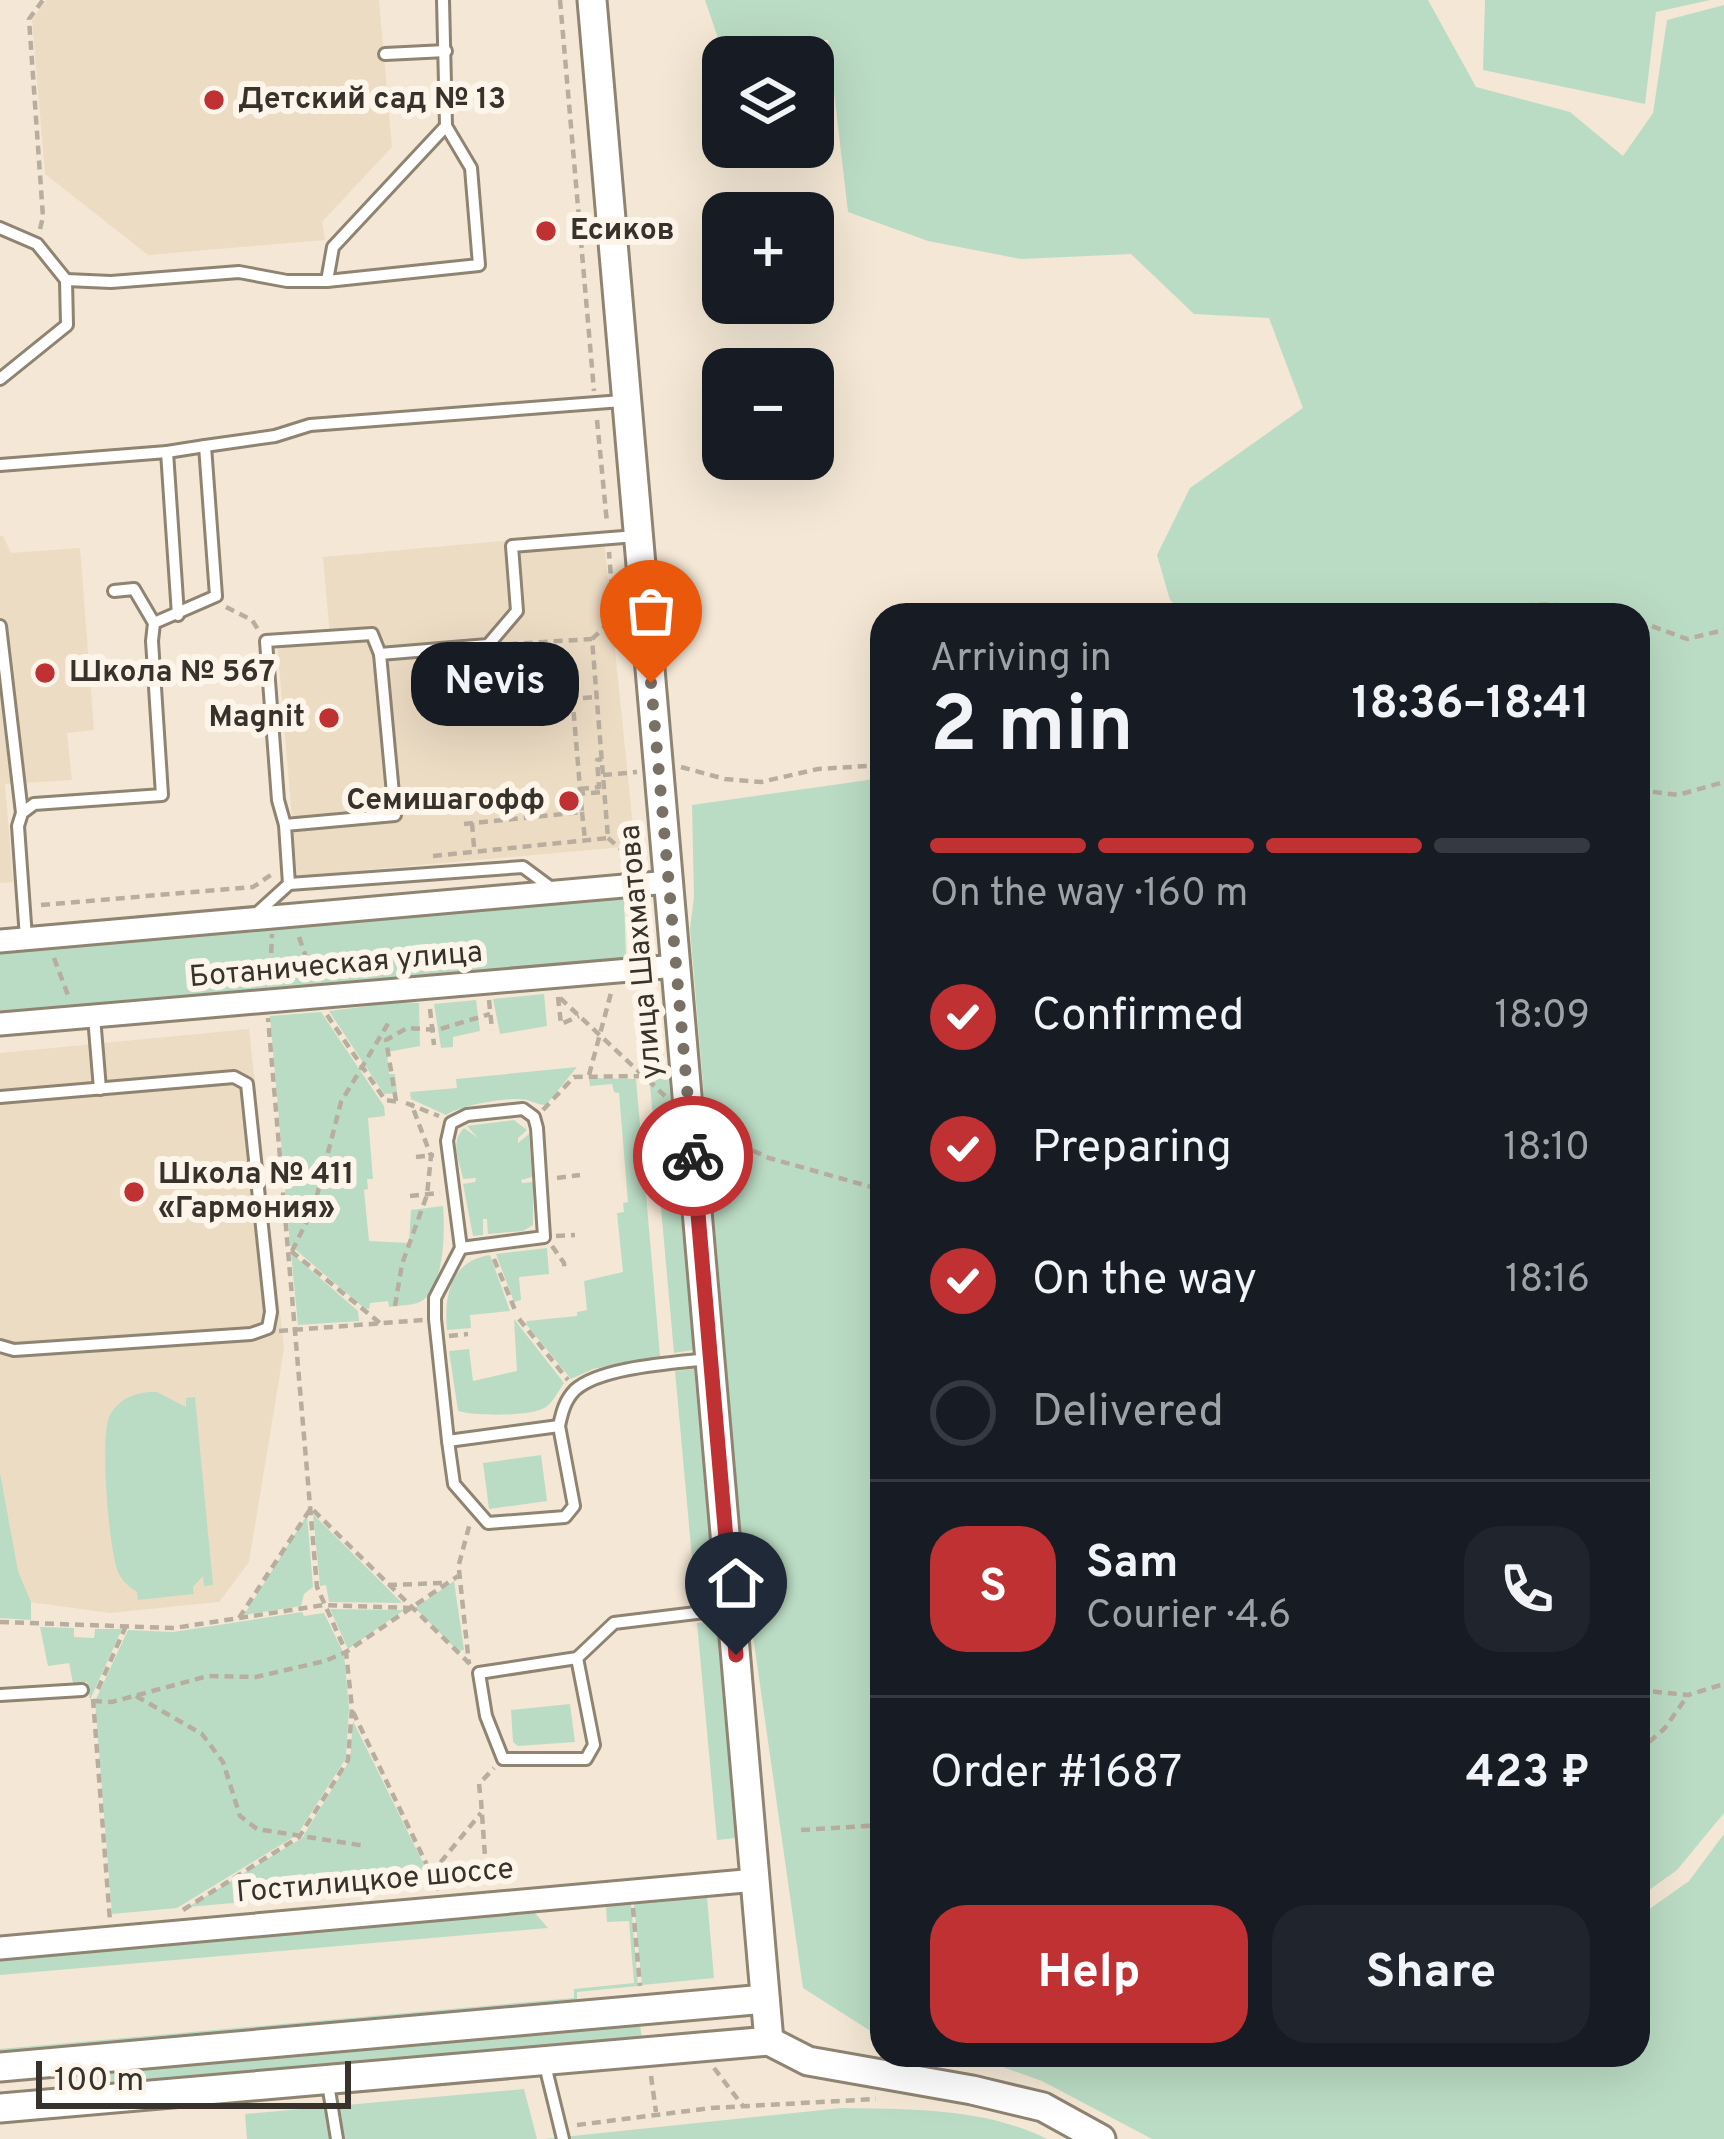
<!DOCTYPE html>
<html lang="en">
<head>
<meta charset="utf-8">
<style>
  body { margin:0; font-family:Overpass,sans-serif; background:#20242c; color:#f1f3f6; height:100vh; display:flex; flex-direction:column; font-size:45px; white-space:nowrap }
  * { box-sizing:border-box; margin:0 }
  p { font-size:39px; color:#9ea1a6 }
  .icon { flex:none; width:66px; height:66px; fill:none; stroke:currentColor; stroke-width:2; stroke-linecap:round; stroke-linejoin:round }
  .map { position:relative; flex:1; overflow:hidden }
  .side { position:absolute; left:870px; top:603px; width:780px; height:1464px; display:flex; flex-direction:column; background:#171b24; border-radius:36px; box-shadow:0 12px 48px #0002 }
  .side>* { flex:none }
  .buttons { position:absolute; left:702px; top:36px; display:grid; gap:24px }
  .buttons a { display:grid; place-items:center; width:132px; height:132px; border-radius:24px; background:#171b24; box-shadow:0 12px 48px #0002; font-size:60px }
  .scale { position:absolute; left:36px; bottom:30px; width:315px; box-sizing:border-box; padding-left:12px; border:6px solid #37322b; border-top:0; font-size:33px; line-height:42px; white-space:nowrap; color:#37322b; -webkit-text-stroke:9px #fdf5ea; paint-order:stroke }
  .pin { position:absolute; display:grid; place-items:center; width:102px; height:102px; color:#fff; margin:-123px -51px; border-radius:50% 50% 50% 0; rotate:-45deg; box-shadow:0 0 12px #0007 }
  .pin .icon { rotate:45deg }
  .courier { position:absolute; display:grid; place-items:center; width:120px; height:120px; margin:-60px; border:9px solid #c03134; border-radius:50%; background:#fff; color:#222; box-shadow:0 3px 15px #0007 }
  .bubble { position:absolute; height:84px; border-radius:36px; background:#171b24; box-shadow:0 12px 48px #0002; font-size:39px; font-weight:700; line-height:84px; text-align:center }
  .summary em { font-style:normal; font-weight:700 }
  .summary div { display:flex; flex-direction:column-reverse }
  .summary { display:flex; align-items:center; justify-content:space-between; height:204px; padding:0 60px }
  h1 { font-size:78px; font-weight:700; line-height:90px }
  .bar { display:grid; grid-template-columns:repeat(4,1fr); gap:18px 12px; align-content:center; height:144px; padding:0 60px }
  .bar i { height:15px; border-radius:9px; background:#363941 }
  .bar .active { background:#c03134 }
  .bar p { grid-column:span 4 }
  .line { display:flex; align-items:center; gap:30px; padding:0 60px; border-top:3px solid #363941 }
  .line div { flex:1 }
  .round { display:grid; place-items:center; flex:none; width:126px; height:126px; border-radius:36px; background:#20242c }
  ol { padding:0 60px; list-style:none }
  li { display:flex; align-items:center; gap:36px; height:132px }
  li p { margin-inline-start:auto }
  li .icon { padding:12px; border-radius:50%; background:#c03134; color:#fff; stroke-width:4 }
  li:last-child { color:#9ea1a6 }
  li i { width:66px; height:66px; border:6px solid #363941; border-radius:50% }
  .cta { display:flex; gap:24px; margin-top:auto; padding:24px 60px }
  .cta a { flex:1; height:138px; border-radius:36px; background:#c03134; color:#fff; font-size:48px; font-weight:700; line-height:138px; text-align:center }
  .cta a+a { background:#20242c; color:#f1f3f6 }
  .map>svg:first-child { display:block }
  .built { fill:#eddcc4 }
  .green { fill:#bbdcc4 }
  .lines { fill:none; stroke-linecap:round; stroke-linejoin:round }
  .service-casing { stroke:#8f8372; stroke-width:16 }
  .minor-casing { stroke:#8f8372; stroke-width:27 }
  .tertiary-casing { stroke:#8f8372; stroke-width:33 }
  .path { stroke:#b8ae9f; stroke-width:4.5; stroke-dasharray:9 6; stroke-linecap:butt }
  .service { stroke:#fff; stroke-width:10 }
  .minor { stroke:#fff; stroke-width:21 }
  .tertiary { stroke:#fff; stroke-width:27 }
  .done { stroke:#797166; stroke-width:12; stroke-dasharray:0 21.6 }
  .route { stroke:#c03134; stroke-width:15 }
  .poi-dot { fill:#c03134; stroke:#fdf5ea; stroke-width:4.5 }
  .labels { text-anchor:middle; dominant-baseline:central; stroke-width:12; stroke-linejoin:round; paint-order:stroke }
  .poi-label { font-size:30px; font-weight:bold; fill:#37322b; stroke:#fdf5ea; text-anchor:start }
  .street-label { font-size:30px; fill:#37322b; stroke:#fdf5ea }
</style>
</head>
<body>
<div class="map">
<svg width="1724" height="2139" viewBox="0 0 1724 2139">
  <rect width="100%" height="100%" fill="#f4e7d5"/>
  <g class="built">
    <path d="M47 0H379L392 147 322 222 325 240 148 255 45 174 32 19Z"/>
    <path d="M603 532 635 846 297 876 277 642 330 637 323 557Z"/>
    <path d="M0 536H3L11 553 80 548 94 730 67 733 72 780 5 784 13 882 0 883Z"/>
    <path d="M249 1029 284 1349 249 1562 219 1602 110 1613 0 1598V1053Z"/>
  </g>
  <g class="green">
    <path d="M705 0H1428L1476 87 1570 112 1623 156 1653 113 1667 20 1724 5V1813L1677 1870 1638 1898V615H1188L1170 600 1157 555 1190 488 1303 408 1269 318 1194 314 1131 254 1021 259 928 241 848 212 828 40 719 41Z"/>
    <path d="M1485 0H1710L1656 12 1645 104 1483 70Z"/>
    <path d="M882 778V2002L872 2032 803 1988 744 1572 690 929 694 897 692 805Z"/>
    <path d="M624 896 626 961 0 1015V951Z"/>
    <path d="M544 994 547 1026 500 1034 493 999Z"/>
    <path d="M476 1000 480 1031 453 1037V1047L441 1048 434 1004Z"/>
    <path d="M401 1002 419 1003 420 1046 387 1052 389 1074H395L397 1093 384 1094 329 1011Z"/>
    <path d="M321 1012 384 1106 385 1116 368 1118 373 1179H367L368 1189 364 1190 369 1241 409 1243 411 1210 443 1206C445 1230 445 1289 420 1302 411 1306 399 1305 389 1307L388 1301 370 1303 369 1309 364 1308 290 1245 270 1016Z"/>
    <path d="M577 1067 546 1105C539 1105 534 1102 527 1100 509 1096 461 1105 446 1115L411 1099 410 1092 457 1088 456 1079Z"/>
    <path d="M668 1072 693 1350 674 1353 649 1074Z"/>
    <path d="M589 1078 636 1079 660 1356 593 1369 571 1379 526 1324 527 1321 577 1316V1312L587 1310 584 1281 623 1272 617 1213 624 1212 623 1203 628 1202 619 1093 614 1092 612 1084 590 1086Z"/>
    <path d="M514 1120 527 1130 518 1138V1143L529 1134 532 1177 521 1180 522 1183 533 1182V1225L523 1231 488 1234 487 1219H483V1235L473 1236 463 1184 475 1182 476 1178 463 1179C460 1161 449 1143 464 1128L478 1138 467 1126Z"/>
    <path d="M547 1248 549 1274 519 1277 521 1300 514 1302 496 1254Z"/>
    <path d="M291 1253 358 1311 359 1321 298 1325Z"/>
    <path d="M490 1255 510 1311 470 1315 471 1328 447 1330C444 1296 450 1261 490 1255Z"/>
    <path d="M514 1319 564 1383C559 1390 553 1402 546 1407 531 1417 474 1416 458 1411L449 1351 469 1349 473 1381 517 1371Z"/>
    <path d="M694 1369 715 1600 696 1602 675 1371Z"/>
    <path d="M157 1392 186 1407V1398L195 1397 213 1585 204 1586 203 1576 193 1587 194 1594 138 1600 137 1592C129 1587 122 1581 118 1572 109 1552 99 1433 110 1415 120 1397 138 1391 157 1392Z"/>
    <path d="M541 1455 547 1501 489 1509 483 1463Z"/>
    <path d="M0 1473 18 1571 31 1602V1620L0 1618Z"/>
    <path d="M313 1514 402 1603 329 1602 326 1585 320 1586Z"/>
    <path d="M307 1515 313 1587 304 1594 301 1606 244 1615Z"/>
    <path d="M454 1581 464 1650 458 1651 415 1608Z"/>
    <path d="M330 1609 404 1610 348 1649Z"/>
    <path d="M302 1612 304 1616 324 1613 344 1654 349 1708 346 1758 297 1835 177 1908 112 1914 95 1701 128 1630 173 1632Z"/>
    <path d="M716 1621 736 1838 717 1840 697 1623Z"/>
    <path d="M40 1627 74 1628V1637L94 1638 95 1629H122L90 1700 87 1682 73 1683 69 1663 48 1666Z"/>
    <path d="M570 1704 575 1742 518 1746 513 1742 511 1710Z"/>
    <path d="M353 1721 434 1885 188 1907 302 1838 350 1760Z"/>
    <path d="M1724 1834V2139H1152L1042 2081 968 2055H1154L1155 2058 1181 2064 1187 2055H1638V1917L1689 1881Z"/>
    <path d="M707 1897 714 1978 642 1985 634 1904Z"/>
    <path d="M631 1904 638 1986 577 1992V2001L0 2052V2049L574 1998V1989L634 1983 629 1921 607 1922 606 1906Z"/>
    <path d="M534 1912 548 1928 0 1975V1960Z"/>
    <path d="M640 2025 642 2039 78 2088 71 2084 77 2074Z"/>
    <path d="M524 2089 537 2139H247L245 2114Z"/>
    <path d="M842 2108C910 2109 985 2108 1047 2139H544Z"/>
  </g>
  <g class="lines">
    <g class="service-casing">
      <g id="service">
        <path d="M385 54 446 51"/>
        <path d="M0 228 37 244 66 280 67 325 0 379"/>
        <path d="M66 280 111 282 239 272 287 281H327L479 265 471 168 446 126 443 0"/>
        <path d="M327 281 333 247 446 126"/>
        <path d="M0 465 167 452"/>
        <path d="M178 615 167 452 205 446"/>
        <path d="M154 623 216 596 205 446 275 436 310 425 622 401"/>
        <path d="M0 626 22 813"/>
        <path d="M285 825 278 800 266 641 372 634 380 654"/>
        <path d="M289 884 285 825 395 815 380 654 488 645 517 611 512 546 636 536"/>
        <path d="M256 914 289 884 523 867 554 890"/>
        <path d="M26 938 18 826 22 813 34 804 162 795 152 641 154 623 134 589 114 591"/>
        <path d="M94 1017 100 1089"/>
        <path d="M0 1097 234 1077 247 1084 271 1312 268 1328 251 1334 14 1350 0 1346"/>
        <path d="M461 1248 544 1237 537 1128 534 1117 523 1109 467 1115 451 1123 447 1141 461 1248 435 1298V1319L448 1441 559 1426C562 1412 565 1400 575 1390 600 1367 673 1363 708 1359"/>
        <path d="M448 1441 454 1484 488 1523 565 1517 574 1506 559 1426"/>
        <path d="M577 1658 594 1745 586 1759H503L486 1716 479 1673 577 1658 614 1623 729 1609"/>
        <path d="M0 1695 82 1690"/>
        <path d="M544 2061 563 2139"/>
        <path d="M328 2084 337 2139"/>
      </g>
    </g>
    <g class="minor-casing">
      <g id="minor">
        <path d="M0 941 669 882"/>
        <path d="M0 1024 676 966"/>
        <path d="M0 1948 756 1880"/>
      </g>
    </g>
    <g class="tertiary-casing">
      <g id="tertiary">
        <path d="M592 0 769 2041"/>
        <path d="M769 2041 808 2061 972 2090 1043 2107 1101 2139"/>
        <path d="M0 2067 765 1999"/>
        <path d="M0 2108 769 2041"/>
      </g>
    </g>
    <g class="path">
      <path d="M560 0 594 391"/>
      <path d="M40 229 43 217 29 19 43 0"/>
      <path d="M597 420 607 523"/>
      <path d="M226 607 252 620 259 631"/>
      <path d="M1450 615C1515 604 1560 599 1624 615"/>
      <path d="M1638 621 1687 639 1724 630"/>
      <path d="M592 639 614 618 609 552"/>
      <path d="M568 699 597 697"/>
      <path d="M681 767 725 779 761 782 818 769 882 765"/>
      <path d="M603 775 637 772"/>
      <path d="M580 789 599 787 597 760 602 759"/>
      <path d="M1638 790 1678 795 1724 782"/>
      <path d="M576 794 604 792"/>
      <path d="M582 812 585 840"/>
      <path d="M472 823 474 847"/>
      <path d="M464 824 582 812 572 693"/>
      <path d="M608 838 623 851 625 865"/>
      <path d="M433 856 608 838 592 639 511 644"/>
      <path d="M41 905 253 887 271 875"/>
      <path d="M629 907 632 949"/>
      <path d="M299 937 313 977"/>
      <path d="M54 958 69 998"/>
      <path d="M270 983 272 934"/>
      <path d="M558 997 561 1024 579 1016"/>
      <path d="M560 998 665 1096"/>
      <path d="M489 1000 492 1030"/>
      <path d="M430 1009 434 1045"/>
      <path d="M327 1015 385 1100 399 1102"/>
      <path d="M589 1075 611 993"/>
      <path d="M396 1101 386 1040 407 1028 437 1030 490 1014"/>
      <path d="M406 1103 439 1116"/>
      <path d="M543 1110 574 1077 643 1076"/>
      <path d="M712 1132 769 1158 882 1190"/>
      <path d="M416 1157 434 1155"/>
      <path d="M557 1178 580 1175"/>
      <path d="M410 1196 440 1193"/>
      <path d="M556 1236 575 1235"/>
      <path d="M552 1246 564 1263 565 1272"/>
      <path d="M291 1251 380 1323"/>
      <path d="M292 1251 314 1207 341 1102 389 1022"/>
      <path d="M494 1259 515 1310"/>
      <path d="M395 1306 402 1264 427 1195 431 1156 411 1103"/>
      <path d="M519 1319 568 1380"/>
      <path d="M279 1331 423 1320"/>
      <path d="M449 1336 468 1334"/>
      <path d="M459 1564 470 1523"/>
      <path d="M459 1570 469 1664"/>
      <path d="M388 1585 443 1583"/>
      <path d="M239 1618 311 1508 471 1665"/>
      <path d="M0 1622 174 1628 324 1605 411 1608"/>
      <path d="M98 1689 125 1628"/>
      <path d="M1638 1690 1688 1695 1724 1684"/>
      <path d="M136 1696 202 1734 223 1762 240 1816 257 1829 365 1846"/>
      <path d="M93 1699 110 1921"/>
      <path d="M93 1701 112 1702 208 1676 256 1677 325 1661 346 1652 458 1576"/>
      <path d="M353 1712 439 1890"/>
      <path d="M1638 1752 1665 1728 1688 1695"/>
      <path d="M480 1793 479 1784 494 1768"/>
      <path d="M481 1800 487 1885"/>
      <path d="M801 1830 882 1825"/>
      <path d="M431 1874 481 1813"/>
      <path d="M633 1908 640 1986"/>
      <path d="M183 1910 299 1837 348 1760 352 1708 346 1652 317 1587 268 1018"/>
      <path d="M714 2068 743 2106"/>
      <path d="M651 2076 656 2112"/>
      <path d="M577 2125 711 2108 876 2099"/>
    </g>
    <use href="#service" class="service"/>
    <use href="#minor" class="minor"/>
    <use href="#tertiary" class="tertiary"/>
  </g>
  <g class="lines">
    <path class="done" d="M651 683 693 1156"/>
    <path class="route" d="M693 1156 736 1655"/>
  </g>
  <g class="poi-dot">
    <circle cx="214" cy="100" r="12"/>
    <circle cx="546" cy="231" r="12"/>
    <circle cx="45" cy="673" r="12"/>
    <circle cx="329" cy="718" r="12"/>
    <circle cx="569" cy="801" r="12"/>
    <circle cx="134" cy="1192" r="12"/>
  </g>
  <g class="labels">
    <g class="poi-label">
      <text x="238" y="100">Детский сад № 13</text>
      <text x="570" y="231">Есиков</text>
      <text x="69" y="673">Школа № 567</text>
      <text x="305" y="718" text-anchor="end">Magnit</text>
      <text x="545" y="801" text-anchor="end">Семишагофф</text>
      <text x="158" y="1175">Школа № 411<tspan x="158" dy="34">«Гармония»</tspan></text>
    </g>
    <g class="street-label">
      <text transform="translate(642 952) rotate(-95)">улица Шахматова</text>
      <text transform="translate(336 966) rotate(-5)">Ботаническая улица</text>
      <text transform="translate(375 1882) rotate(-5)">Гостилицкое шоссе</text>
    </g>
  </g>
</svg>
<div class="buttons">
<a><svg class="icon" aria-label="layers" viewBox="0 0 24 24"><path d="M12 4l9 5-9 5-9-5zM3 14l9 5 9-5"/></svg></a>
<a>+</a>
<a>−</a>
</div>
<div class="scale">100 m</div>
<div class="pin" style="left:651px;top:683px;background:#ea580c"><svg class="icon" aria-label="bag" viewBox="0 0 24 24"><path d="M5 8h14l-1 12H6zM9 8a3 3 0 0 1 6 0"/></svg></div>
<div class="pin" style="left:736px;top:1655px;background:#1f2937"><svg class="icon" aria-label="home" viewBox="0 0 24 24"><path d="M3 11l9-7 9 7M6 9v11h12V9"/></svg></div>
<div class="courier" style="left:693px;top:1156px"><svg class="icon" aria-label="bike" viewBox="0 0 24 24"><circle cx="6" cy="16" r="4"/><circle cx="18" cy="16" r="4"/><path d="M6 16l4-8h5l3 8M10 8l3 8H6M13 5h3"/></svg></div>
<div class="bubble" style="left:411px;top:642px;width:168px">Nevis</div>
<section class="side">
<div class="summary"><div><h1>2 min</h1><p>Arriving in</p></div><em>18:36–18:41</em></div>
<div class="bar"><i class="active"></i><i class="active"></i><i class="active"></i><i></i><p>On the way · 160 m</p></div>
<ol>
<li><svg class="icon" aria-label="check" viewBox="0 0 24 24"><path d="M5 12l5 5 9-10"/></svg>Confirmed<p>18:09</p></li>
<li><svg class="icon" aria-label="check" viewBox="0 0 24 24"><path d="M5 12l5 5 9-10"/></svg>Preparing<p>18:10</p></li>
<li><svg class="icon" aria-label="check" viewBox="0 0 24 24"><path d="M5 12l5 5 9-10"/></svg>On the way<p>18:16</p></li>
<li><i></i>Delivered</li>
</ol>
<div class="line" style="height:216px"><b class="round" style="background:#c03134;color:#fff">S</b><div><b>Sam</b><p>Courier · 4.6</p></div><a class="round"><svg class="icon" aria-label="phone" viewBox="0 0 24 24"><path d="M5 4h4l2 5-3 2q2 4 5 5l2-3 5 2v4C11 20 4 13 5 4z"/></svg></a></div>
<div class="line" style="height:156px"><div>Order #1687</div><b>423 ₽</b></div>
<div class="cta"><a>Help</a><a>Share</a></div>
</section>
</div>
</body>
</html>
